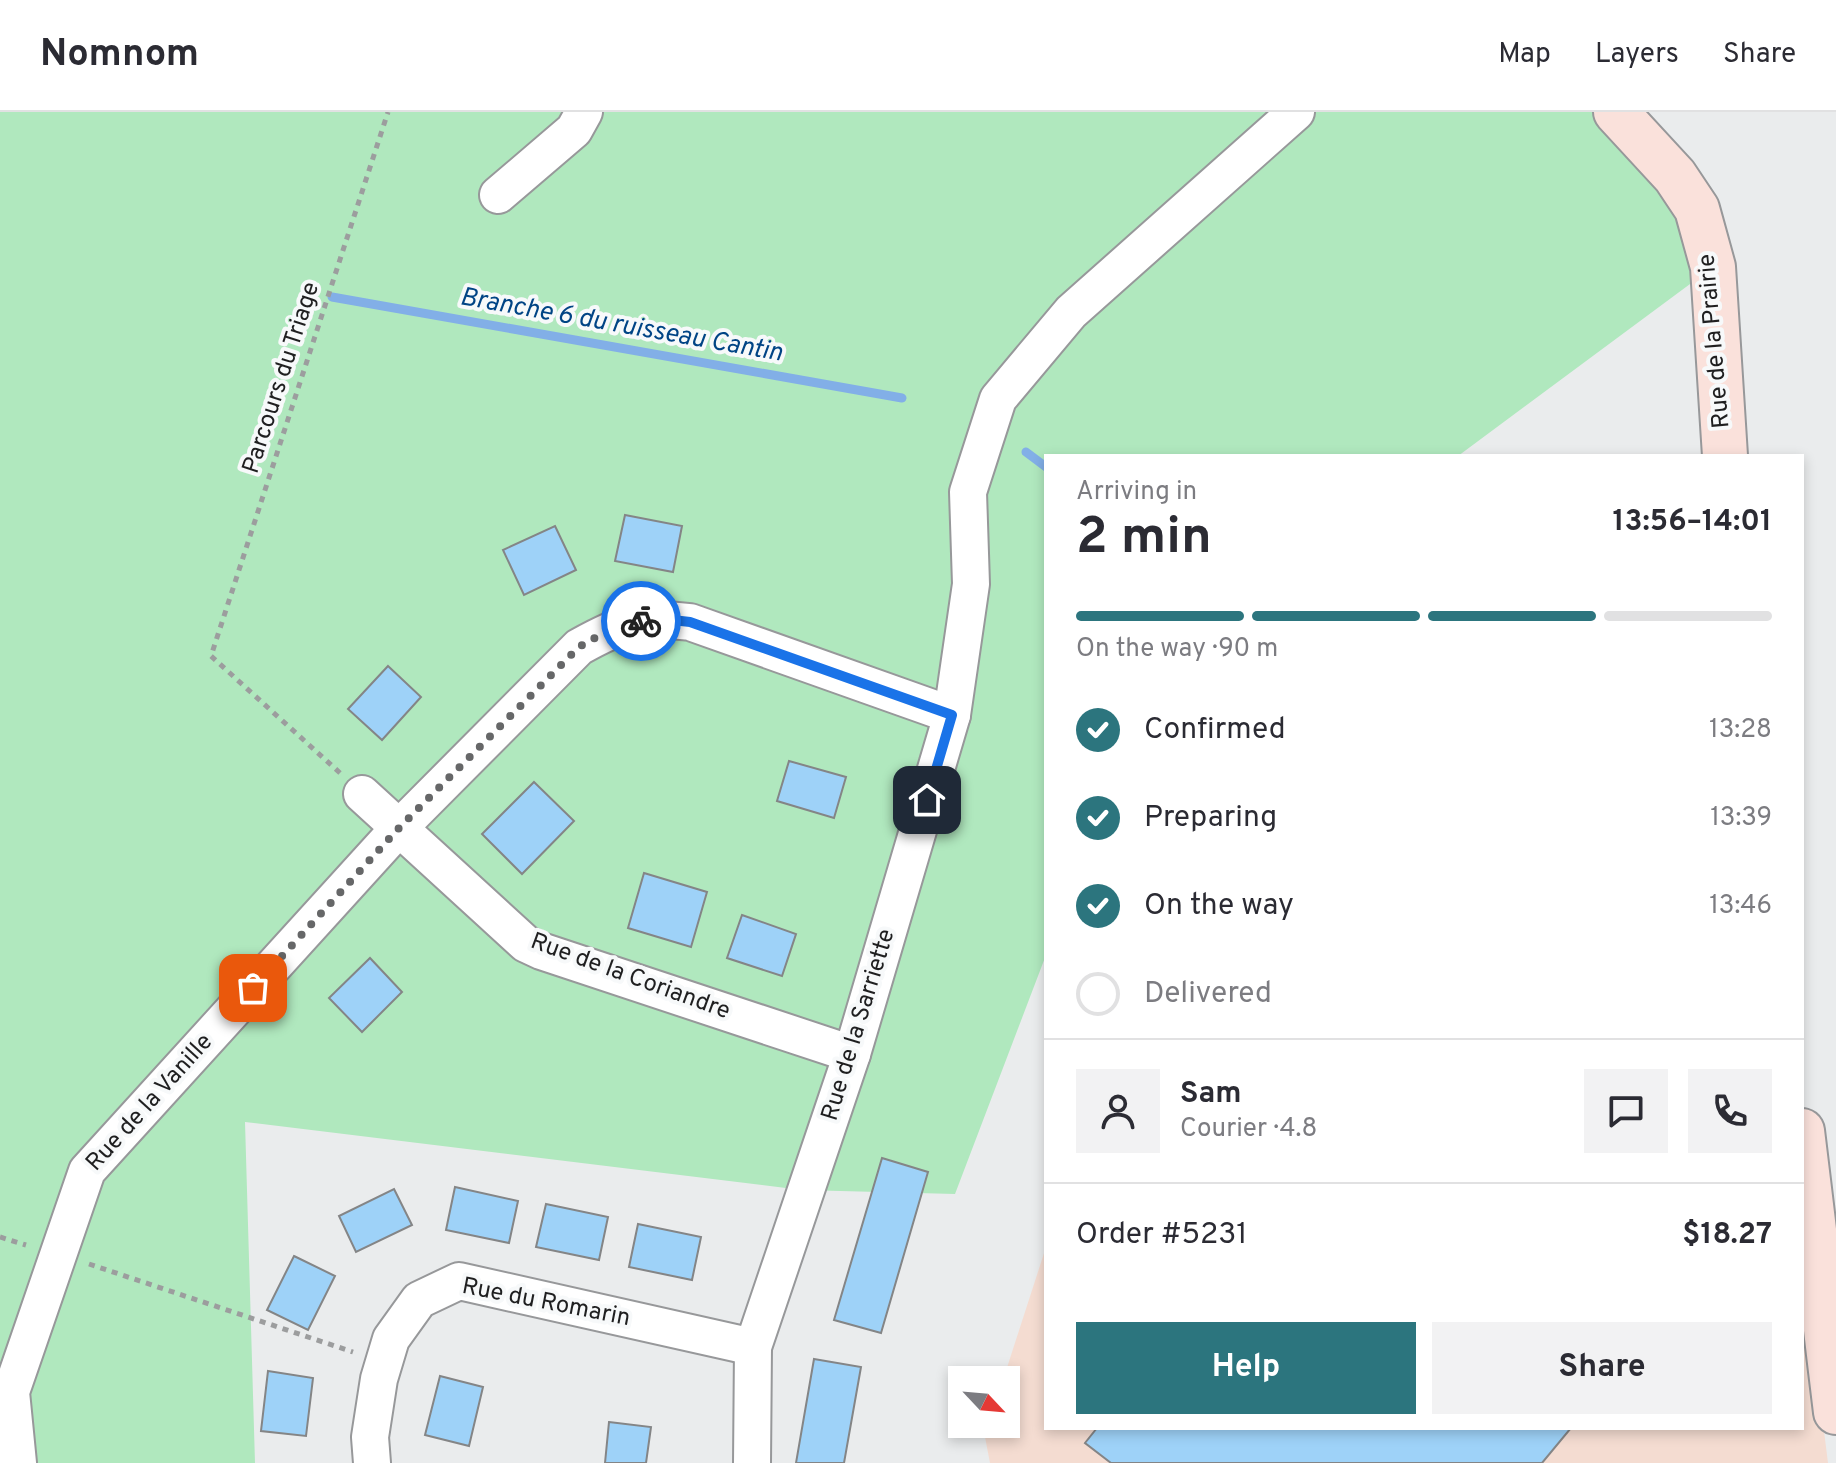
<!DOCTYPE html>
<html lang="en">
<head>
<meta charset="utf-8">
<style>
  body { margin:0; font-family:Overpass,sans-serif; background:#f2f2f3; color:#2b2b33; height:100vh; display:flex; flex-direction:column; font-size:30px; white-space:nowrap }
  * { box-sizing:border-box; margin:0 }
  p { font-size:26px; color:#7c7c81 }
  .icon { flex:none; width:44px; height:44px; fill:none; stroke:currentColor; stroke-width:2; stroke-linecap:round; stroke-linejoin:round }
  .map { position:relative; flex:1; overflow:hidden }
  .panel { position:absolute; left:1044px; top:342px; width:760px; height:976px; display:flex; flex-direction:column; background:#fff; border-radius:0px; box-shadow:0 4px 12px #0003 }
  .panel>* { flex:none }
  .needle { width:52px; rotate:116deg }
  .buttons { position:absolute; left:948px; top:1254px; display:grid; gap:16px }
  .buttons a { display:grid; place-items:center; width:72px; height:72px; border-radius:0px; background:#fff; box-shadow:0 4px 12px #0003; font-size:40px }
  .pin { position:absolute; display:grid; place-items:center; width:68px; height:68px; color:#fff; margin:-34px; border-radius:16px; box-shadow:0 4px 12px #0006 }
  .courier { position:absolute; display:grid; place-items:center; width:80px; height:80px; margin:-40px; border:6px solid #1a73e8; border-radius:50%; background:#fff; color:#222; box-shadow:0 2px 10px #0007 }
  .overview em { font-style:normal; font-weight:700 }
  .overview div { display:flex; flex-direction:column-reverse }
  .overview { display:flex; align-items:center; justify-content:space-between; height:136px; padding:0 32px }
  h1 { font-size:52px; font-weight:700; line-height:60px }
  .bar { display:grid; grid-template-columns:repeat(4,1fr); gap:12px 8px; align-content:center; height:96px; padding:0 32px }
  .bar i { height:10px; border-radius:6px; background:#e1e1e2 }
  .bar .active { background:#2c757e }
  .bar p { grid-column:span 4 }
  .line { display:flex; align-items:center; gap:20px; padding:0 32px; border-top:2px solid #e1e1e2 }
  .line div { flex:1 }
  .round { display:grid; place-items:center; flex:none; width:84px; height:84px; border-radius:0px; background:#f2f2f3 }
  ol { padding:0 32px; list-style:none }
  li { display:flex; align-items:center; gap:24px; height:88px }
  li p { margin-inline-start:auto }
  li .icon { padding:8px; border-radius:50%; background:#2c757e; color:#fff; stroke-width:4 }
  li:last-child { color:#7c7c81 }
  li i { width:44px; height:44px; border:4px solid #e1e1e2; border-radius:50% }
  .primary-button { display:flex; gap:16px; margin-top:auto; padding:16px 32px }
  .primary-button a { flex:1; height:92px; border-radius:0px; background:#2c757e; color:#fff; font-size:32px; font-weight:700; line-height:92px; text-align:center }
  .primary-button a+a { background:#f2f2f3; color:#2b2b33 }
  header { display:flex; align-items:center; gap:48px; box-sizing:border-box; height:112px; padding:0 40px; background:#fff; border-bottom:2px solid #e1e1e2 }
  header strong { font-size:38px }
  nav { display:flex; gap:44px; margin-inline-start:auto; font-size:28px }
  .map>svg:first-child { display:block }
  .education { fill:#f4dcd1 }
  .green { fill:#b0e8be }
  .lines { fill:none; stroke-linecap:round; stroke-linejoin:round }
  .stream { stroke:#82afe7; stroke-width:9 }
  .building { fill:#9ed2f8; stroke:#848586; stroke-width:2 }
  .street-casing { stroke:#97989a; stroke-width:40 }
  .secondary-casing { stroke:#97989a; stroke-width:48 }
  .path { stroke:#9c9d9e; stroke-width:5; stroke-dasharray:6 6; stroke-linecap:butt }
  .street { stroke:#fff; stroke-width:36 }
  .secondary { stroke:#fae1db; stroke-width:44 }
  .done { stroke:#666768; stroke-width:8; stroke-dasharray:0 14.4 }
  .route { stroke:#1a73e8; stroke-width:10 }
  .labels { text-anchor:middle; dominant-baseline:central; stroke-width:8; stroke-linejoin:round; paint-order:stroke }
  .street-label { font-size:24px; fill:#1f1f20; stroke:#f7f9fa }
  .water-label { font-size:26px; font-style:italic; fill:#004485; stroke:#f7f9fa }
</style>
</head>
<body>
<header>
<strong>Nomnom</strong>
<nav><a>Map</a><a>Layers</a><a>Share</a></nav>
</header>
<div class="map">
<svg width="1836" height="1351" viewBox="0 0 1836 1351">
  <rect width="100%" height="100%" fill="#eaeced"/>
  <path class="education" d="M1046 1135V1316H1802V1142L1828 1351H990L985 1325 989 1312H1006V1268H1003Z"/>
  <path class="green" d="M0 0H1616L1713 155 1458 344H1046V843L955 1082 802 1078 245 1010 255 1351H0Z"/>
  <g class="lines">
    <g class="stream">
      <path d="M332 185 902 286"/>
      <path d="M1026 340 1046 355"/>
    </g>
  </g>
  <g class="building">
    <path d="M625 403 682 414 673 460 615 449Z"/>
    <path d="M555 414 576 458 524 483 503 438Z"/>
    <path d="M388 554 421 585 382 628 348 597Z"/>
    <path d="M789 649 846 665 834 706 777 689Z"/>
    <path d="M534 670 574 709 522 762 482 722Z"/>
    <path d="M644 761 707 780 691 835 628 816Z"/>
    <path d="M742 803 796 822 782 864 727 846Z"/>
    <path d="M370 846 402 880 362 920 329 886Z"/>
    <path d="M882 1046 928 1060 881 1221 834 1208Z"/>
    <path d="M455 1075 518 1089 509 1131 446 1118Z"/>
    <path d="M394 1077 412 1113 356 1140 339 1104Z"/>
    <path d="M546 1092 608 1105 599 1148 536 1135Z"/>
    <path d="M638 1112 701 1125 692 1168 629 1155Z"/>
    <path d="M294 1144 335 1164 308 1218 267 1198Z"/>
    <path d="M814 1247 861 1255 844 1351H796Z"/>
    <path d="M268 1259 313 1266 306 1324 261 1319Z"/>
    <path d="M440 1264 483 1275 469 1334 425 1323Z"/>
    <path d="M609 1310 651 1315 646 1351H605Z"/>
    <path d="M1097 1316H1571L1542 1351H1111L1085 1331Z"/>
  </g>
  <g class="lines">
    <g class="street-casing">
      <g id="street">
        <path d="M498 83 574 18 584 0"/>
        <path d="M362 682 526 832 541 839 852 942"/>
        <path d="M18 1351 11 1280 87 1059 399 716 579 535C622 511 641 504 690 510L952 603"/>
        <path d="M372 1351 370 1325 379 1267 391 1227 419 1188 459 1169 753 1235"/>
        <path d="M752 1351 753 1235 852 942 952 603 971 472 968 380 998 287 1071 200 1296 0"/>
      </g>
    </g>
    <g class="secondary-casing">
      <g id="secondary">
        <path d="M1616 0 1675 64 1697 97 1713 155 1725 344"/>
        <path d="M1802 1019 1836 1300"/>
      </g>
    </g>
    <g class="path">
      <path d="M340 661 211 544 388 0"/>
      <path d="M0 1125 26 1133"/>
      <path d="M89 1152 353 1240"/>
    </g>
    <use href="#street" class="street"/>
    <use href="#secondary" class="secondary"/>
  </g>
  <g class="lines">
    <path class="done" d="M253 876 399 716 579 535 612 516 641 509"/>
    <path class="route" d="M641 509 655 506 690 510 952 603 927 688"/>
  </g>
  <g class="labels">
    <g class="street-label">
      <text transform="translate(1715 229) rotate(-95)">Rue de la Prairie</text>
      <text transform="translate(282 266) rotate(-72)">Parcours du Triage</text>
      <text transform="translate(630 865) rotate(20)">Rue de la Coriandre</text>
      <text transform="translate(859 913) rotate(-73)">Rue de la Sarriette</text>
      <text transform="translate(150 991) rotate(-48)">Rue de la Vanille</text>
      <text transform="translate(546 1191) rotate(11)">Rue du Romarin</text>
    </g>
    <g class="water-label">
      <text transform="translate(621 214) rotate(10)">Branche 6 du ruisseau Cantin</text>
    </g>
  </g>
</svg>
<div class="buttons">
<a><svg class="needle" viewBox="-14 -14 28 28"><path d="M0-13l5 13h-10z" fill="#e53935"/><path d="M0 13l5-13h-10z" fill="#7c7c81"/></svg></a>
</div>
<div class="pin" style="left:253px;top:876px;background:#ea580c"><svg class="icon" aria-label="bag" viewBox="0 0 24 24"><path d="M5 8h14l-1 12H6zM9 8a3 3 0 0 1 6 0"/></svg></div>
<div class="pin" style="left:927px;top:688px;background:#1f2937"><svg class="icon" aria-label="home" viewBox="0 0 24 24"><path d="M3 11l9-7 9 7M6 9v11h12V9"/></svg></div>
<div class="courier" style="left:641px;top:509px"><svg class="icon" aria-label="bike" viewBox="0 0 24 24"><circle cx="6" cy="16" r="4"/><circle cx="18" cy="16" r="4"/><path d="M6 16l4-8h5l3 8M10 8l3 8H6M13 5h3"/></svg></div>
<section class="panel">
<div class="overview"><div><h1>2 min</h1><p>Arriving in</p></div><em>13:56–14:01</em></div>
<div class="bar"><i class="active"></i><i class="active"></i><i class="active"></i><i></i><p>On the way · 90 m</p></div>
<ol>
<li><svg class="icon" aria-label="check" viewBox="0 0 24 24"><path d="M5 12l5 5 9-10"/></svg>Confirmed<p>13:28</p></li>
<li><svg class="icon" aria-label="check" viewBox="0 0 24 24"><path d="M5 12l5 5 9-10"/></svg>Preparing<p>13:39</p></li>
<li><svg class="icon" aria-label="check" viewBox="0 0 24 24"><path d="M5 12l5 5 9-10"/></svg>On the way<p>13:46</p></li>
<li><i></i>Delivered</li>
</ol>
<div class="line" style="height:144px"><a class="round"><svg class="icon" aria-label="person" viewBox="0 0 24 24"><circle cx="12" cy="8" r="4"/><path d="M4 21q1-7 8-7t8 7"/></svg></a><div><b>Sam</b><p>Courier · 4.8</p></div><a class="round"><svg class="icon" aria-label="chat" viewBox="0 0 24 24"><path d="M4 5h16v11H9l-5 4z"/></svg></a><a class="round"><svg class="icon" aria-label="phone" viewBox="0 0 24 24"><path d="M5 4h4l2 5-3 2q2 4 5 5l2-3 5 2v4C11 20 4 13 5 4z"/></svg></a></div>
<div class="line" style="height:104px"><div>Order #5231</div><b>$18.27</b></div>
<div class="primary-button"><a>Help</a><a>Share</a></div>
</section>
</div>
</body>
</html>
